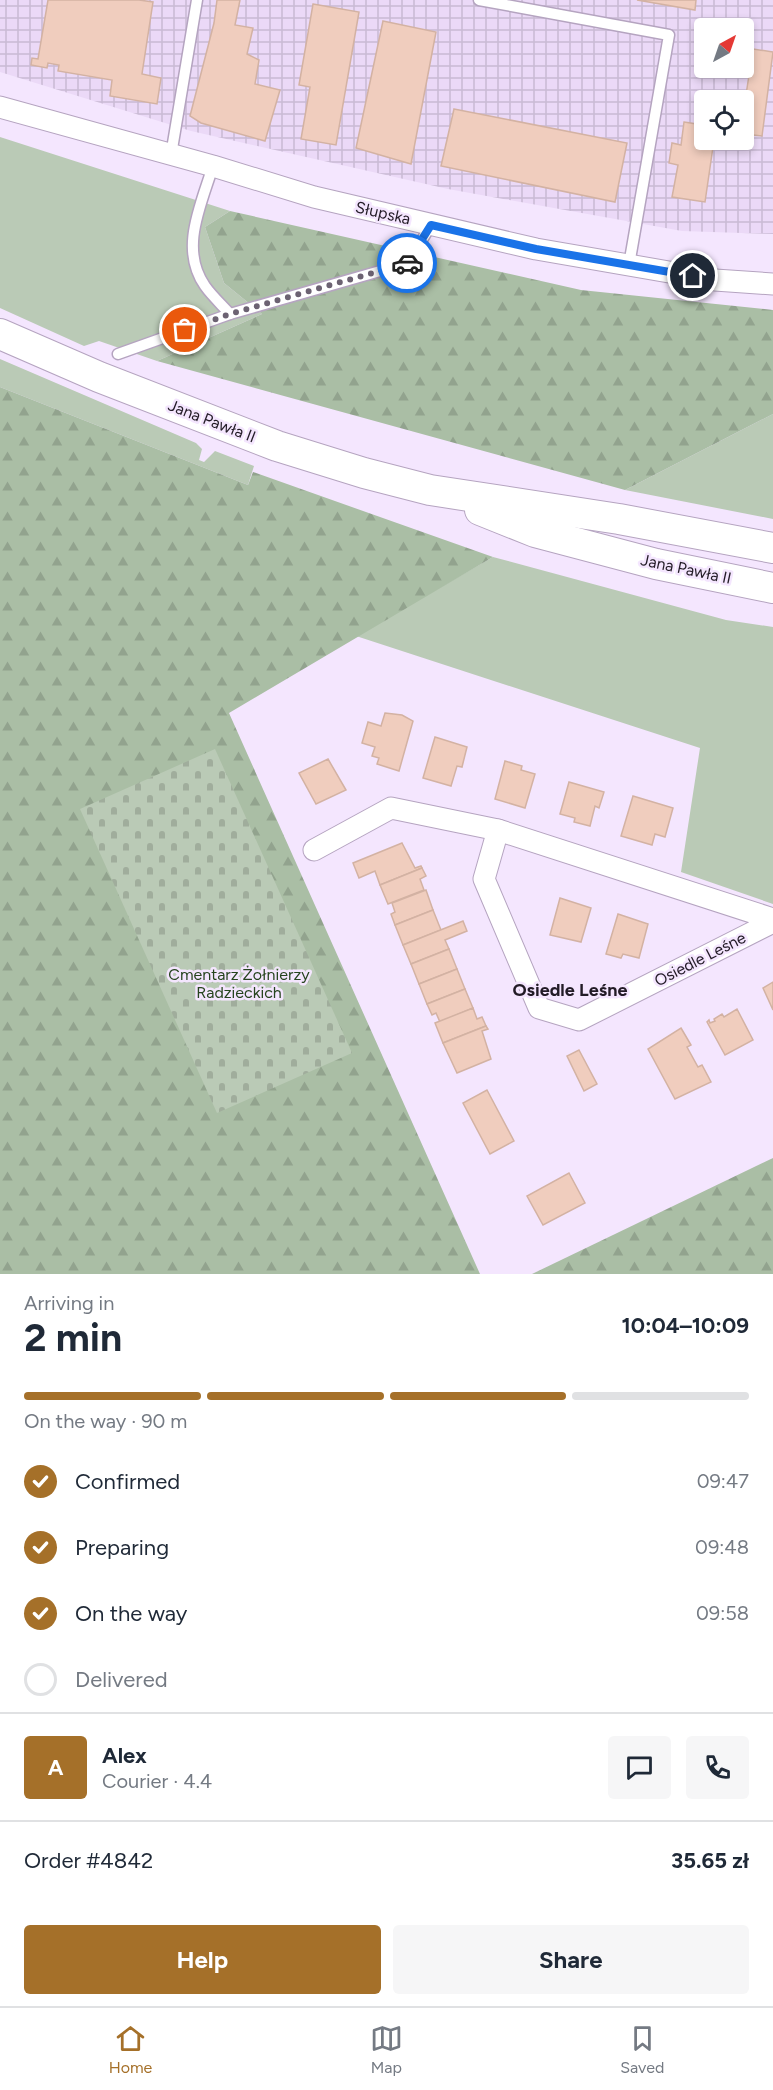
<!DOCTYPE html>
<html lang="en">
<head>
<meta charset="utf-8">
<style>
  body { margin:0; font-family:Figtree,sans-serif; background:#f6f6f7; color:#1f2937; height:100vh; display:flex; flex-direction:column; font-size:22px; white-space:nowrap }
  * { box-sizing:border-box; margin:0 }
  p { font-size:20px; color:#747a83 }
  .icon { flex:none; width:33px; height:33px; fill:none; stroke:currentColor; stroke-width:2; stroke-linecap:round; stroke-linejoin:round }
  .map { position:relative; height:1274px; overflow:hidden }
  .sheet { display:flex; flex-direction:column; background:#fff; flex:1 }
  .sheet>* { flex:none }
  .needle { width:39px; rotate:40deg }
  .tools { position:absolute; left:694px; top:18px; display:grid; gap:12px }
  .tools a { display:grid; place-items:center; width:60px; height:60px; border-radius:6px; background:#fff; box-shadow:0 3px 9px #0003; font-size:30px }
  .pin { position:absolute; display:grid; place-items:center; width:51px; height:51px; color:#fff; margin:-26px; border:3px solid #fff; border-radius:50%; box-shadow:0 2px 6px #0007 }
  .courier { position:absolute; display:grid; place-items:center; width:60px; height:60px; margin:-30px; border:4px solid #1a73e8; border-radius:50%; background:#fff; color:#222; box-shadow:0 2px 8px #0007 }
  .overview em { font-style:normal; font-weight:700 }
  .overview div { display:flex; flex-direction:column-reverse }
  .overview { display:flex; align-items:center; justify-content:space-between; height:102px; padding:0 24px }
  h1 { font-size:39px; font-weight:700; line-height:45px }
  .bar { display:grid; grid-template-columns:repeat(4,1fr); gap:9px 6px; align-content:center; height:72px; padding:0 24px }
  .bar i { height:8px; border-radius:4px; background:#e0e1e3 }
  .bar .current { background:#a57029 }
  .bar p { grid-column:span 4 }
  .line { display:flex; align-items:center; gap:15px; padding:0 24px; border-top:2px solid #e0e1e3 }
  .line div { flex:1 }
  .round { display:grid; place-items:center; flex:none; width:63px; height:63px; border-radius:6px; background:#f6f6f7 }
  ol { padding:0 24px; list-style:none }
  li { display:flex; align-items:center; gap:18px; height:66px }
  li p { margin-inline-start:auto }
  li .icon { padding:6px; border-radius:50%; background:#a57029; color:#fff; stroke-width:4 }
  li:last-child { color:#747a83 }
  li i { width:33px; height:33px; border:3px solid #e0e1e3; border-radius:50% }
  .button { display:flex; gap:12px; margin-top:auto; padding:12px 24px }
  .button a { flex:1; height:69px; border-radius:6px; background:#a57029; color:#fff; font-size:24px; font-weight:700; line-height:69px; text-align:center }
  .button a+a { background:#f6f6f7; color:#1f2937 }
  .tabs { display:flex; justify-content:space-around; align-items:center; height:84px; border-top:2px solid #e0e1e3; background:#fff; font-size:16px; color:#747a83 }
  .tabs a { display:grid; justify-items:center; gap:3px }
  .tabs .current { color:#a57029 }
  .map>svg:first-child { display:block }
  .industrial { fill:url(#industrial-grid); fill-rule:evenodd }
  .grass { fill:#bacab6 }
  .forest { fill:url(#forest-firs) }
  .cemetery { fill:url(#cemetery-stones) }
  .building { fill:#f0cdbe; stroke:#d3b2a3; stroke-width:1.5 }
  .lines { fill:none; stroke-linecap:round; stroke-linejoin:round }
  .service-casing { stroke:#b5a4c0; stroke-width:13 }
  .minor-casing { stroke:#b5a4c0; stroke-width:23 }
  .secondary-casing { stroke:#b5a4c0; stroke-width:32 }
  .service { stroke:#fff; stroke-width:10 }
  .minor { stroke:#fff; stroke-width:21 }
  .secondary { stroke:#fff; stroke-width:30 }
  .done { stroke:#6c6272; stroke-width:6; stroke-dasharray:0 10.8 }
  .route { stroke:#1a73e8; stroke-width:8 }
  .labels { text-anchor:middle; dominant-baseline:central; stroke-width:5; stroke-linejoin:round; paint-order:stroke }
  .street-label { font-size:16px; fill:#221b26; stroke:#f4e6fe }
  .park-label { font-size:16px; fill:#26441e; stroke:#f4e6fe }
  .neighbourhood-label { font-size:18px; font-weight:bold; fill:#221b26; stroke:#f4e6fe }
</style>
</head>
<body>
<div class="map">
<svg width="773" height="1274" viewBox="0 0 773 1274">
  <defs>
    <pattern id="industrial-grid" width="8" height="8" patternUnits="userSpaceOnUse" patternTransform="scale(1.5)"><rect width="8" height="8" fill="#ebd9f7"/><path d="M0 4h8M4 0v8" fill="none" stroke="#c9bad4"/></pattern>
    <pattern id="forest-firs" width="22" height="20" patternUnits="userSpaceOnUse" patternTransform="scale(1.5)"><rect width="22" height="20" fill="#aabea5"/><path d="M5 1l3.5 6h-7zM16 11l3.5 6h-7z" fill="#92a38e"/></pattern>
    <pattern id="cemetery-stones" width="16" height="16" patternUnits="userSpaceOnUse" patternTransform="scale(1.5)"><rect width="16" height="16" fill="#bacab6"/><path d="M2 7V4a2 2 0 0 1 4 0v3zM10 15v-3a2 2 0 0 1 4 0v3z" fill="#a0ad9c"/></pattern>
  </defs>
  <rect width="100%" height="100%" fill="#f4e6fe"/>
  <path class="industrial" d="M0 0H773V234L682 231 448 189 191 131 0 72ZM705 28H744V68H705ZM705 100H744V140H705Z"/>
  <g class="grass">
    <path d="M0 137 230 211 205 227 224 283 262 314 157 361 99 341 84 346 0 308Z"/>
    <path d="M0 359 196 443 202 449 199 460 204 462 215 451 254 466 248 485 0 387Z"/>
    <path d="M773 414V519L625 490Z"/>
    <path d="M493 557 726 620 773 627V904L681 872 700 748 356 636Z"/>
  </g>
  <g class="forest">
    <path d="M230 211 581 290 773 310V414L625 490 157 361 262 314 224 283 205 227Z"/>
    <path d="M0 387 248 485 253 472 493 557 229 713 480 1274H0Z"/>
    <path d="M773 1158V1274H532Z"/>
  </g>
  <path class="cemetery" d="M215 749 352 1053 217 1113 80 809Z"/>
  <g class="building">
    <path d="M48 0H139L153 2 142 74 161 78 157 104 110 96 112 80 58 71 59 65 48 63 47 68 31 65 32 58 38 59Z"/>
    <path d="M217 0H240L235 25 253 28 247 54 259 60 255 84 280 90 265 141 201 123 190 116 214 23Z"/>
    <path d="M637 0H696L695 10Z"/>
    <path d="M313 4 359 12 336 145 301 139 310 87 299 85Z"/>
    <path d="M383 21 436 32 411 164 356 148Z"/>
    <path d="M753 49 773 52 762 136 744 134V108Z"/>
    <path d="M454 109 627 143 615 202 441 166Z"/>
    <path d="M684 122 703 125 702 132 705 133V140H714L705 202 672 197 678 165 669 163 672 143 681 145Z"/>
    <path d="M385 713 402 715 413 721 399 771 377 764 379 758 372 756 375 747 362 743 368 722 381 726Z"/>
    <path d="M435 737 467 747 462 767 457 766 451 786 423 778Z"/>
    <path d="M328 759 346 790 316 804 299 773Z"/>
    <path d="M505 761 522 766 521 770 535 774 525 808 495 799Z"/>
    <path d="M569 782 604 792 599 808 595 806 590 826 574 822 575 818 560 814Z"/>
    <path d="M633 796 673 808 665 837 655 834 652 845 621 836Z"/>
    <path d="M402 843 415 868 421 866 422 868 380 885 375 871 359 878 353 863Z"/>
    <path d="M422 868 426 876 420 879 424 890 388 904 380 885Z"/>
    <path d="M426 890 433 910 395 925 391 914 395 912 392 903Z"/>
    <path d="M560 898 591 908 581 942 550 935Z"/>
    <path d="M433 910 441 930 403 945 395 925Z"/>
    <path d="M618 914 648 924 639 958 623 954 621 958 606 954Z"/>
    <path d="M463 921 467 931 445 940 449 949 411 964 403 945Z"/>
    <path d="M449 949 457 969 419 984 411 964Z"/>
    <path d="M457 969 465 989 427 1004 419 984Z"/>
    <path d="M773 982V1010L763 988Z"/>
    <path d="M465 989 473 1008 440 1022 436 1013 432 1015 427 1004Z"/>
    <path d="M473 1008 477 1019 482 1017 486 1026 443 1043 435 1023Z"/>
    <path d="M737 1009 753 1040 725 1055 707 1022 709 1020 710 1023 715 1021 714 1019 722 1014 724 1017Z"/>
    <path d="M486 1026 488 1029 482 1031 491 1059 457 1073 443 1043Z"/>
    <path d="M681 1028 691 1045 687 1047 698 1067 702 1065 711 1082 675 1099 648 1049Z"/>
    <path d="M579 1050 597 1084 584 1091 567 1056Z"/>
    <path d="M487 1090 514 1141 490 1154 463 1103Z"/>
    <path d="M569 1173 585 1203 543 1225 527 1196Z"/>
  </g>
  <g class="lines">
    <g class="service-casing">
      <g id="service">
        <path d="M479 0 669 35 629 265"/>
        <path d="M171 155 197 0"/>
        <path d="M213 166C201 205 179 249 205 286 212 296 222 305 230 314"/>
        <path d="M118 354 230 314 408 263 431 225"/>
      </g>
    </g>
    <g class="minor-casing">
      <g id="minor">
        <path d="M0 107 213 166 314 197 536 249 715 280 773 284"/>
        <path d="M314 850 391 808 498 830"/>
        <path d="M773 919 498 830 484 879 539 1008 579 1020 773 922"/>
      </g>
    </g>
    <g class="secondary-casing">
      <g id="secondary">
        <path d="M0 334 99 377 277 446 364 473 430 490 619 519 773 548"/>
        <path d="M480 510 535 532 656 564 773 588"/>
      </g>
    </g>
    <use href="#service" class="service"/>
    <use href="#minor" class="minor"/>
    <use href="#secondary" class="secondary"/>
  </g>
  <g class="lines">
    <path class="done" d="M185 330 230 314 407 263"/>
    <path class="route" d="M407 263 431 225 536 249 693 276"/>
  </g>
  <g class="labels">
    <g class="street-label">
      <text transform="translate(383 213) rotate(13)">Słupska</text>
      <text transform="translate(212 421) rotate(21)">Jana Pawła II</text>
      <text transform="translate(686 569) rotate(12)">Jana Pawła II</text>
      <text transform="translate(700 959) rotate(-27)">Osiedle Leśne</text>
    </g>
    <g class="park-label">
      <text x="239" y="974">Cmentarz Żołnierzy<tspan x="239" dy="18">Radzieckich</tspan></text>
    </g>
    <g class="neighbourhood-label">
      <text x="570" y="990">Osiedle Leśne</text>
    </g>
  </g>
</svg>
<div class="tools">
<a><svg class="needle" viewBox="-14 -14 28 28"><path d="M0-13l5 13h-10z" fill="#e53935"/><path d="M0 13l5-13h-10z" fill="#747a83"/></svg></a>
<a><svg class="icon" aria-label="locate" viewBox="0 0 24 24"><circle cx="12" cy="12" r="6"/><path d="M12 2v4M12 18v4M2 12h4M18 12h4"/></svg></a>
</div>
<div class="pin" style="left:185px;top:330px;background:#ea580c"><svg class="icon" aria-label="bag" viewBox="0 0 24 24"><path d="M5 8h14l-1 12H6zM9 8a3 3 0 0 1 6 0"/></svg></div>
<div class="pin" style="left:693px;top:276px;background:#1f2937"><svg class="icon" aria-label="home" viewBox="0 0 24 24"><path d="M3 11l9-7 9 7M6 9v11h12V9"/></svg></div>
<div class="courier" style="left:407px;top:263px"><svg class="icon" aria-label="car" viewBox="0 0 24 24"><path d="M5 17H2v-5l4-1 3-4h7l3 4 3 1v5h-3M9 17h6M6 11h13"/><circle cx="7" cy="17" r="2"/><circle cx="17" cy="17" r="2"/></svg></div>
</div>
<section class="sheet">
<div class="overview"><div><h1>2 min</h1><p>Arriving in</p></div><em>10:04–10:09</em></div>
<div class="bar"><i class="current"></i><i class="current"></i><i class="current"></i><i></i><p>On the way · 90 m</p></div>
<ol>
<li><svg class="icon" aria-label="check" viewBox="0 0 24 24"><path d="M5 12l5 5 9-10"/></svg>Confirmed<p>09:47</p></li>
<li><svg class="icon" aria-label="check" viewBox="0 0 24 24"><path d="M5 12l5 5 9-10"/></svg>Preparing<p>09:48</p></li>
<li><svg class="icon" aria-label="check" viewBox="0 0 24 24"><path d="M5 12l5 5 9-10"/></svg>On the way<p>09:58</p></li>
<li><i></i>Delivered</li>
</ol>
<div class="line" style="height:108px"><b class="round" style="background:#a57029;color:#fff">A</b><div><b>Alex</b><p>Courier · 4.4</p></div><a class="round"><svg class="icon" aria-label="chat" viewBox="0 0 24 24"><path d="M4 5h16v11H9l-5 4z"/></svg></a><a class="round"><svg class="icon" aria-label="phone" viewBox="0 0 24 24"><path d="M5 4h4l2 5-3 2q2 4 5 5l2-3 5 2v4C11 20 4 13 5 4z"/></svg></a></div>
<div class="line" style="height:78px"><div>Order #4842</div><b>35.65 zł</b></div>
<div class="button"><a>Help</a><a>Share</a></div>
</section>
<nav class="tabs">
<a class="current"><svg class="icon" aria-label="home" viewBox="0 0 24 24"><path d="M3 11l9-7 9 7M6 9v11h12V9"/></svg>Home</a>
<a><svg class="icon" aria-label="map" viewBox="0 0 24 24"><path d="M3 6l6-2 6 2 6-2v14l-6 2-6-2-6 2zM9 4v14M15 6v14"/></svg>Map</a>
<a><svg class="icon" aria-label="saved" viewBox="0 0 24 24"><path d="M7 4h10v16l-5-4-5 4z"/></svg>Saved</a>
</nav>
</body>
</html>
